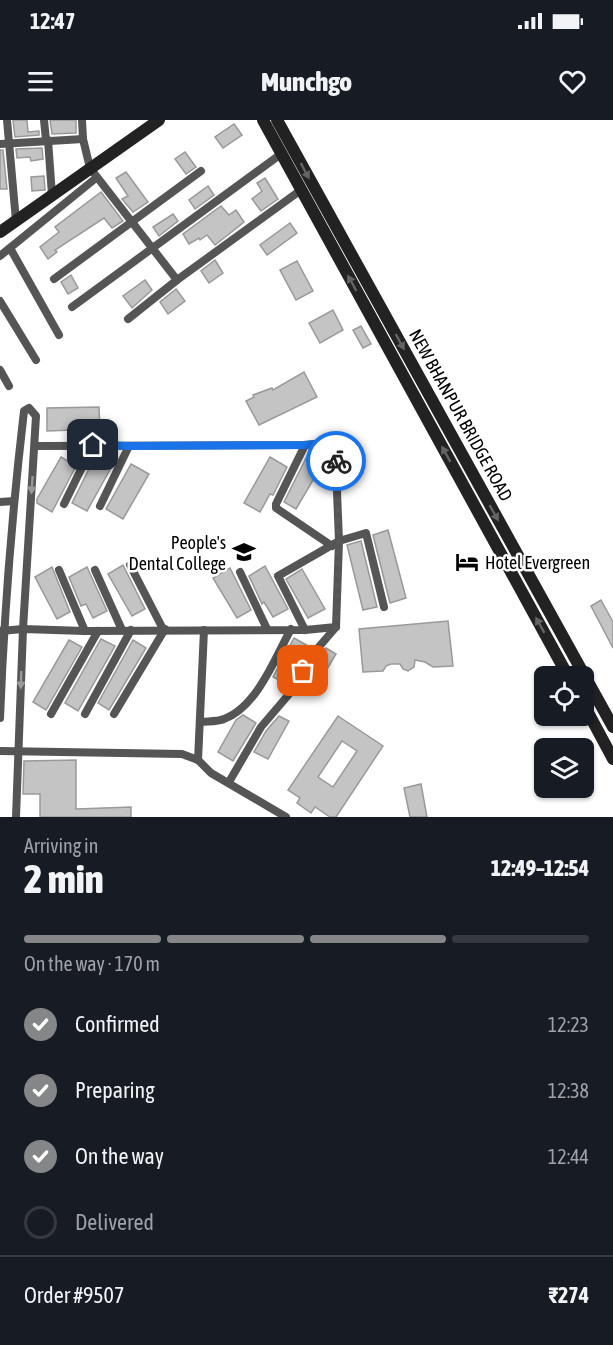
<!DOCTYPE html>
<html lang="en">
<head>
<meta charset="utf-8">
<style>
  body { margin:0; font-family:"Asap Condensed",sans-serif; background:#242831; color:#f1f3f6; height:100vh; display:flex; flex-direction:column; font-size:22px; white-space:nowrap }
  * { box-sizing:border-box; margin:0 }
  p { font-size:20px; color:#9ea1a6 }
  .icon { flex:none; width:33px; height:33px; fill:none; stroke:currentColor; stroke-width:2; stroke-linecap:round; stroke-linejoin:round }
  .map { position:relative; height:697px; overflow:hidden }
  .side { display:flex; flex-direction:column; background:#171b24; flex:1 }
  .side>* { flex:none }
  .controls { position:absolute; left:534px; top:546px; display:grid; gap:12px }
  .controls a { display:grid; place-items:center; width:60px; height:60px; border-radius:9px; background:#171b24; box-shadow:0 2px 4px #0004; font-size:30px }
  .pin { position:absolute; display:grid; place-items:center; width:51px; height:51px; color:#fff; margin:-26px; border-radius:12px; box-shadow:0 3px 9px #0006 }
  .courier { position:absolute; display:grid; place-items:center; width:60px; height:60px; margin:-30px; border:4px solid #1a73e8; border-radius:50%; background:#fff; color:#222; box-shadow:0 2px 8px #0007 }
  .overview em { font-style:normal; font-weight:800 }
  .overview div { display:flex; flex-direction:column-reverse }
  .overview { display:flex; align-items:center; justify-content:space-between; height:102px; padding:0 24px }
  h1 { font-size:39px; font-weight:800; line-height:45px }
  .bar { display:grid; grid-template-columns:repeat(4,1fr); gap:9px 6px; align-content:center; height:72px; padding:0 24px }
  .bar i { height:8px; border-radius:4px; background:#363941 }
  .bar .selected { background:#858687 }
  .bar p { grid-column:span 4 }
  .line { display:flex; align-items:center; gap:15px; padding:0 24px; border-top:2px solid #363941 }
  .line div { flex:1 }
  ol { padding:0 24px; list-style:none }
  li { display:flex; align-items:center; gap:18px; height:66px }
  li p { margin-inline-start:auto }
  li .icon { padding:6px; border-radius:50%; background:#858687; color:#fff; stroke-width:4 }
  li:last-child { color:#9ea1a6 }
  li i { width:33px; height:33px; border:3px solid #363941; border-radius:50% }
  .status { display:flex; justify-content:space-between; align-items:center; height:42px; padding:0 30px; background:#171b24; direction:ltr }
  .status svg { height:16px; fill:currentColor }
  header { display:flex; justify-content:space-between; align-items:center; height:78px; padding:0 24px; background:#171b24; font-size:27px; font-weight:800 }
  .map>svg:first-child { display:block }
  .building { fill:#c4c4c4; stroke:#999; stroke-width:1.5; fill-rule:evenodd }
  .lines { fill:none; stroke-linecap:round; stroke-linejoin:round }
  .street { stroke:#555; stroke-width:8 }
  .secondary { stroke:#222; stroke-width:12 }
  .oneway { fill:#646464 }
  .oneway2 { fill:#999 }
  .done { stroke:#595959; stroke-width:6; stroke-dasharray:0 10.8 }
  .route { stroke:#1a73e8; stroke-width:8 }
  .labels { text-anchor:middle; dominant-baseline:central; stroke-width:5; stroke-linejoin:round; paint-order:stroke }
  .street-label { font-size:18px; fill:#000; stroke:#fff }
  .poi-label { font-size:18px; fill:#000; stroke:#fff; text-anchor:end }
</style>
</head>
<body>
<div class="status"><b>12:47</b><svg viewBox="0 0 49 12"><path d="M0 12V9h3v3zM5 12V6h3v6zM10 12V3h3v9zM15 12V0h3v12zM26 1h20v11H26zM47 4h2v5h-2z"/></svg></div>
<header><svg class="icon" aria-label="menu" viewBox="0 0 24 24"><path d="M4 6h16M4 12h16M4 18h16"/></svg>Munchgo<svg class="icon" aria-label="heart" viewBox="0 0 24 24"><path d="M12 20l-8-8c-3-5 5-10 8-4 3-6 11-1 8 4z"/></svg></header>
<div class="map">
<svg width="613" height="697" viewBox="0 0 613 697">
  <rect width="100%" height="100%" fill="#fff"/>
  <g class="building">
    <path d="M13 0H27L28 12 39 11V15L15 17Z"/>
    <path d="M50 0H76V13L52 14Z"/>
    <path d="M234 4 242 15 223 28 215 17Z"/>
    <path d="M42 28 43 39 31 41 30 37 17 38 16 29Z"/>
    <path d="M0 30H3L7 69H0Z"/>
    <path d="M185 32 196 47 186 54 175 39Z"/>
    <path d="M126 52 148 82 133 92 122 79 128 76 116 58Z"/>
    <path d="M44 56 45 70 32 71 31 57Z"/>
    <path d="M265 58 278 79 261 91 252 79 262 71 257 63Z"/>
    <path d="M208 66 214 75 195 89 189 80Z"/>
    <path d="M101 72 123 101 112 108 104 98 55 130 57 132 48 139 40 127 59 112 55 107Z"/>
    <path d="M221 86 229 95 236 90 244 102 215 125 207 115 200 120 199 118 189 124 183 114Z"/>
    <path d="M173 94 178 101 159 116 153 107Z"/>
    <path d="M290 103 297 113 267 135 260 125Z"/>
    <path d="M215 140 223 153 209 163 201 151Z"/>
    <path d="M297 141 313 171 296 180 280 150Z"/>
    <path d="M71 155 78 168 68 174 61 162Z"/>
    <path d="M145 160 152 170 132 188 123 176Z"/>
    <path d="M176 169 185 181 168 194 160 182Z"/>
    <path d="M333 190 343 210 320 223 309 203Z"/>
    <path d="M361 206 371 224 363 228 353 210Z"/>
    <path d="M304 252 317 277 259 305 246 281 254 277 253 275 272 268 273 270Z"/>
    <path d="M99 287 100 309 47 311V288Z"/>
    <path d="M307 336 322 345 296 389 284 382Z"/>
    <path d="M61 337 76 346 52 392 37 383V379Z"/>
    <path d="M95 337 112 346 87 391 72 383Z"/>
    <path d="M270 337 287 347 273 375 270 374 260 392 244 383Z"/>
    <path d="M131 344 149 354 123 399 106 389Z"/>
    <path d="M388 410 406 478 390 483 373 415Z"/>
    <path d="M361 421 377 487 363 490 347 425Z"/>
    <path d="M123 445 145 489 132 496 108 454Z"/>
    <path d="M265 446 288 489 273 497 264 482 262 484 249 456Z"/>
    <path d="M52 447 70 492 57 499 35 457Z"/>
    <path d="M87 447 107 491 93 498 86 484 81 486 69 457Z"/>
    <path d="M230 448 251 490 237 498 213 458Z"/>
    <path d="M302 449 325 489 308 498 286 459Z"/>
    <path d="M601 480 613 502V528L591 486Z"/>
    <path d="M448 501 453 546 433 547 425 542 415 540 414 547 408 551 403 549 400 544H391L386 546 383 551 363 552 359 509Z"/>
    <path d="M294 518 310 527 293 558 290 557 286 564 273 557Z"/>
    <path d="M101 519 115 526 78 591 65 583Z"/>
    <path d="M69 520 82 527 46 590 33 582Z"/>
    <path d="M133 520 146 528 109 590 98 583Z"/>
    <path d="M326 528 336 534 314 571 304 565 316 540Z"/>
    <path d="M243 595 256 603 233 641 218 632 236 600Z"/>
    <path d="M279 596 289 601 268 639 254 632 266 611Z"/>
    <path d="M338 596 383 626 336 697H330L315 687 311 693 297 683 300 678 288 670ZM342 621 357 631 333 667 318 657Z"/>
    <path d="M76 640V689L131 687V697H40V674H23L24 641Z"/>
    <path d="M421 664 427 697H410L404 668Z"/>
  </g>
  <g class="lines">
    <g class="street">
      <path d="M7 0 16 101"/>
      <path d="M44 0 46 20"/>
      <path d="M82 0 83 19 90 48 177 160"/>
      <path d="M48 20 52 75"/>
      <path d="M0 24 83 19"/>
      <path d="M10 128 59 215"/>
      <path d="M0 136 96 58"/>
      <path d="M54 159 201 51"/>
      <path d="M0 181 36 240"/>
      <path d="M72 187 281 34"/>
      <path d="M128 199 177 160 301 70"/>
      <path d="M0 250 9 266"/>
      <path d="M305 325 276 384V388L332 426"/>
      <path d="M0 382 14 381"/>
      <path d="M64 384 93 325"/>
      <path d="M100 386 129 326"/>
      <path d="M130 445 163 509"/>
      <path d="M59 450 85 511"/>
      <path d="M95 450 122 510"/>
      <path d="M240 452 267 509"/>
      <path d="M305 510 278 456 339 421 366 413 384 487"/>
      <path d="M0 511 23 509 85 511 305 510 336 507 339 421 335 322 305 325 35 326"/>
      <path d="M51 594 98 511"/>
      <path d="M85 594 131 510"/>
      <path d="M114 594 165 509"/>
      <path d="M0 598C4 495 12 393 24 291L29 288 36 296 23 509 16 697"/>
      <path d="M200 602C208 601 217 602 224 599 257 587 275 538 291 509"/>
      <path d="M0 631 182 634 198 640 211 653 286 697"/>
      <path d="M198 640 204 510"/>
      <path d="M229 662 261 607 296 566 311 536 336 507"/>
    </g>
    <g class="secondary">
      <path d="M263 0 568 556"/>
      <path d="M277 0 613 607"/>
      <path d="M0 112 159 0"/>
      <path d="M584 585 613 639"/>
    </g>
  </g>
  <defs><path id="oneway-solid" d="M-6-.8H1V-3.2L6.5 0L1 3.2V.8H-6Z" transform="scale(1.5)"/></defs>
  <g class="oneway">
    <use href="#oneway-solid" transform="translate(305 51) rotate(62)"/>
    <use href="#oneway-solid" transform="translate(352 163) rotate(-119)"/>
    <use href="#oneway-solid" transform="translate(400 222) rotate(62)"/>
    <use href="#oneway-solid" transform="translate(446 334) rotate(-119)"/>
    <use href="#oneway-solid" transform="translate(494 393) rotate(60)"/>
    <use href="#oneway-solid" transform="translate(540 505) rotate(-119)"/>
  </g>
  <g class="oneway2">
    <use href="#oneway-solid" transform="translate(32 365) rotate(94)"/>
    <use href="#oneway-solid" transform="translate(21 560) rotate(92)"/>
  </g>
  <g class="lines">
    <path class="done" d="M303 551 311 536 336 507 339 422 336 341"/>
    <path class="route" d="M93 325 129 326 305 325 335 322 336 341"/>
  </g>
  <defs>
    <g id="university-bare" transform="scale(1.8)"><path d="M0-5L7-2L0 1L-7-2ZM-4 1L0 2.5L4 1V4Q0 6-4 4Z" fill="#000" stroke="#fff" stroke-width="2.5" paint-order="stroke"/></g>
    <g id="hotel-bare" transform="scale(1.8)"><path d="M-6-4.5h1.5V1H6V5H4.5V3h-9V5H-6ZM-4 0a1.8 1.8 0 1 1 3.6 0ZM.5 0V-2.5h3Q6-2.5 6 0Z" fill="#000" stroke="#fff" stroke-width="2.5" paint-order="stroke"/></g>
  </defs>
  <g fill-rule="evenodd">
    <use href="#university-bare" x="244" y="432"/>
    <use href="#hotel-bare" x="467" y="442"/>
  </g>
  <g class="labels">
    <g class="street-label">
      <text transform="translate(461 295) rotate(61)">NEW BHANPUR BRIDGE ROAD</text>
    </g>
    <g class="poi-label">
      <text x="226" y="422">People's<tspan x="226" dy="21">Dental College</tspan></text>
      <text x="485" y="442" text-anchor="start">Hotel Evergreen</text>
    </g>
  </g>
</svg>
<div class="controls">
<a><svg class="icon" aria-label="locate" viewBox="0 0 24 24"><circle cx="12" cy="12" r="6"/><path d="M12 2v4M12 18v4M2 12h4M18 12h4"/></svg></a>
<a><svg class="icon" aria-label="layers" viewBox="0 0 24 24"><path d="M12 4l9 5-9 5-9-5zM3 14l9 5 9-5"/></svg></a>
</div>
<div class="pin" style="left:303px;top:551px;background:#ea580c"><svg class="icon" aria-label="bag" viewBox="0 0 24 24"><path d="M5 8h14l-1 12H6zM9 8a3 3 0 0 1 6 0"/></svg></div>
<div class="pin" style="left:93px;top:325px;background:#1f2937"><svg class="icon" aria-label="home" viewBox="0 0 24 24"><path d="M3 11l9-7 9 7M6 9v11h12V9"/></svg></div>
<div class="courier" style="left:336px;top:341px"><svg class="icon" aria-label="bike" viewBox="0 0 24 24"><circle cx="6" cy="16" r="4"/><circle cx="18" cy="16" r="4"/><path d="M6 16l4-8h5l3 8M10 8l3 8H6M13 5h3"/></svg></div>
</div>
<section class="side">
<div class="overview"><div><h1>2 min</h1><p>Arriving in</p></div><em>12:49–12:54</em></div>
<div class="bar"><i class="selected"></i><i class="selected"></i><i class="selected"></i><i></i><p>On the way · 170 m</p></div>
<ol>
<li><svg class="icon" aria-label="check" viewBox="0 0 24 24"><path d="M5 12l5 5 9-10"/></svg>Confirmed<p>12:23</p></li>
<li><svg class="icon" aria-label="check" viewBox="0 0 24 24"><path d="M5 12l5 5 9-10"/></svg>Preparing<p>12:38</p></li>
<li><svg class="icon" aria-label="check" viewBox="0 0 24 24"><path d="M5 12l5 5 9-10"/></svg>On the way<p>12:44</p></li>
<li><i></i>Delivered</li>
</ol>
<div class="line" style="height:78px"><div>Order #9507</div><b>₹274</b></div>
</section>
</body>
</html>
